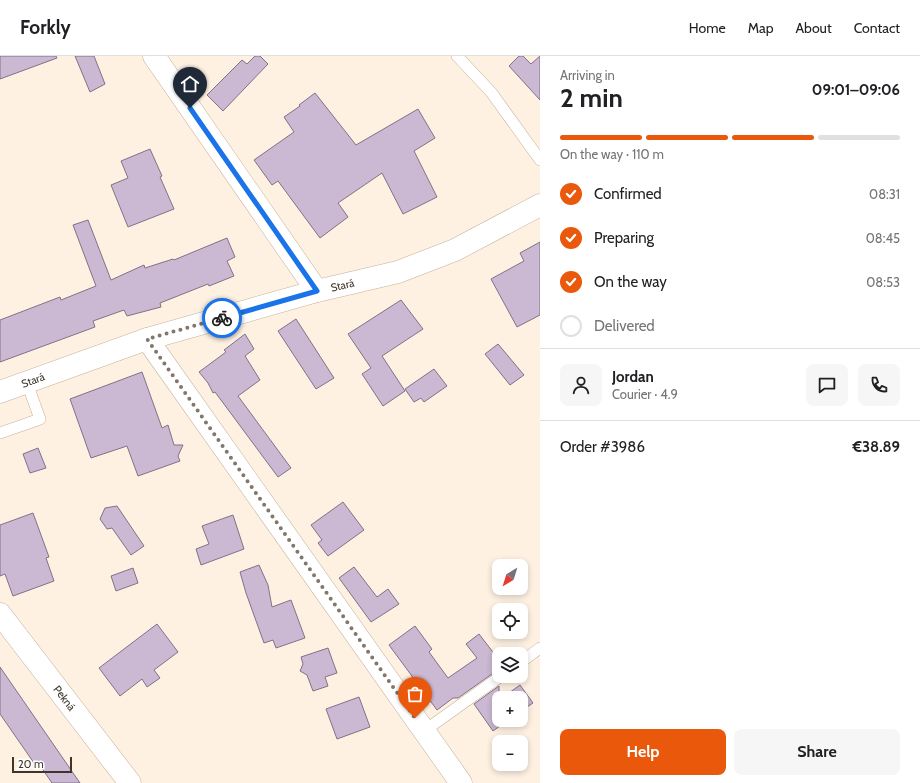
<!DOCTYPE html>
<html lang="en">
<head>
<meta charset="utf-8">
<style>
  body { margin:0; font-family:Cabin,sans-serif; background:#f6f6f6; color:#202124; height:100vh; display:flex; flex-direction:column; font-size:15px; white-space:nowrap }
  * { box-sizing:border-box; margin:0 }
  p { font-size:13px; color:#757577 }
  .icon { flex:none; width:22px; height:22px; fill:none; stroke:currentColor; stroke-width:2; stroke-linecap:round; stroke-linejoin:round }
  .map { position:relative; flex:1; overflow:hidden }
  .panel { display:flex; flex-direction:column; background:#fff; width:380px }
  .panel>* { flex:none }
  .needle { width:26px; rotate:218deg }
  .tools { position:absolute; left:492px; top:503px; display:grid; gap:8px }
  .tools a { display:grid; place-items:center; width:36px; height:36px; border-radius:8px; background:#fff; box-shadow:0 2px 6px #0003; font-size:20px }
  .scale { position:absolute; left:12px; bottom:10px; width:60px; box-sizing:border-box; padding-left:4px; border:2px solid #3e362c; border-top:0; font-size:11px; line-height:14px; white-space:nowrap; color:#3e362c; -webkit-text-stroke:3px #fff; paint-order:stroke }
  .pin { position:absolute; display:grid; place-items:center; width:34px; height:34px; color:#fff; margin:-41px -17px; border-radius:50% 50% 50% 0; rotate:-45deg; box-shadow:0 0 4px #0007 }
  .pin .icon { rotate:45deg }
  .courier { position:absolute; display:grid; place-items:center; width:40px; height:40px; margin:-20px; border:3px solid #1a73e8; border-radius:50%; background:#fff; color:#222; box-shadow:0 1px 5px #0007 }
  .overview em { font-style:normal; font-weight:700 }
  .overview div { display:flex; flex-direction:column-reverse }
  .overview { display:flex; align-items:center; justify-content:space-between; height:68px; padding:0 20px }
  h1 { font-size:26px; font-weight:700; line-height:30px }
  .bar { display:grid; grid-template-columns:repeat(4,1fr); gap:6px 4px; align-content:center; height:48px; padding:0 20px }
  .bar i { height:5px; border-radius:3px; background:#e0e0e0 }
  .bar .on { background:#ea580c }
  .bar p { grid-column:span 4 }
  .line { display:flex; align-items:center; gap:10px; padding:0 20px; border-top:1px solid #e0e0e0 }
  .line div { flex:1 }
  .round { display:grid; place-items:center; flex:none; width:42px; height:42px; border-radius:8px; background:#f6f6f6 }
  ol { padding:0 20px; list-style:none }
  li { display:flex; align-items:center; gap:12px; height:44px }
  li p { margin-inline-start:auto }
  li .icon { padding:4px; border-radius:50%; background:#ea580c; color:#fff; stroke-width:4 }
  li:last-child { color:#757577 }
  li i { width:22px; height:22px; border:2px solid #e0e0e0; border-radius:50% }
  .button { display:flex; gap:8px; margin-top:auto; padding:8px 20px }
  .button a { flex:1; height:46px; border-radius:8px; background:#ea580c; color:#fff; font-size:16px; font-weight:700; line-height:46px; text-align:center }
  .button a+a { background:#f6f6f6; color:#202124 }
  header { display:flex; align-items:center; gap:24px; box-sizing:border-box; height:56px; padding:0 20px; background:#fff; border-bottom:1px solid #e0e0e0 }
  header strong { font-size:19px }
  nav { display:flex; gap:22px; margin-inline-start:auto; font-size:14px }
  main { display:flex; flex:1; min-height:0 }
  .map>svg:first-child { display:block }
  .building { fill:#cbb8d2; stroke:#827188 }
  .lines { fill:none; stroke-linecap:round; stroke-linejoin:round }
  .lane-casing { stroke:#c5b29a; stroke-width:12 }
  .street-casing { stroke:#c5b29a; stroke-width:23 }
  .lane { stroke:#fff; stroke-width:11 }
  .street { stroke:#fff; stroke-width:22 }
  .done { stroke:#81776c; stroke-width:4; stroke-dasharray:0 7.2 }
  .route { stroke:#1a73e8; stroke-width:5 }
  .labels { text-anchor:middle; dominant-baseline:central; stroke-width:3; stroke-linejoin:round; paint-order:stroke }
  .street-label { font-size:11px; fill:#3e362c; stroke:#fff }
</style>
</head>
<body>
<header>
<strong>Forkly</strong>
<nav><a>Home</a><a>Map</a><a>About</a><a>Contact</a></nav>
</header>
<main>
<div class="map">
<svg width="540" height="727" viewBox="0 0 540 727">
  <rect width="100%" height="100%" fill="#fef1e2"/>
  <g class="building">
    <path d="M0 0H56L57 2 0 23Z"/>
    <path d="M75 0H94L105 28 90 36Z"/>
    <path d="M255 0H260L268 8 223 55 207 39 242 4 247 8Z"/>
    <path d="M519 0H523L531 8 540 0V44L509 10Z"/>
    <path d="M315 37 356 89 418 53 435 82 414 95 437 141 403 158 382 117 338 147 348 161 320 182 278 125 272 129 254 104 294 76 284 61 300 50 299 49Z"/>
    <path d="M150 93 162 120 160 121 174 153 128 171 111 129 128 122 121 105Z"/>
    <path d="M88 164 111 224 144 209 145 212 173 203 174 204 227 182 235 201 227 205 234 220 209 230 208 228 160 247 161 251 127 260 124 254 93 265 95 271 0 306V264L60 241 61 244 96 230 73 169Z"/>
    <path d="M540 186V259L517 271 491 223 524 205 520 197Z"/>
    <path d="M401 244 423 273 382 300 405 335 383 350 362 318 371 312 348 278Z"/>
    <path d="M296 263 334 322 316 333 278 275Z"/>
    <path d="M245 278 254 293 245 300 260 324 238 340 291 412 278 421 215 336 213 337 208 327 199 316 226 296 224 294Z"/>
    <path d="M498 288 524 319 510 329 485 298Z"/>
    <path d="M434 313 447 330 424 346 421 342 414 346 405 333Z"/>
    <path d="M142 316 162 372 168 369 174 389H183L178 400 180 405 138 420 127 390 91 402 70 343Z"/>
    <path d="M38 392 46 412 30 417 23 398Z"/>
    <path d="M343 446 364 474 328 500 318 487 322 484 311 469Z"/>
    <path d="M117 450 144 490 131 499 112 472 107 473 100 463 105 452Z"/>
    <path d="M33 457 49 501 46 502 54 525 13 540 5 518 0 520V469Z"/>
    <path d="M233 459 244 493 201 509 196 493 209 488 202 470Z"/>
    <path d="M259 509 268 529 272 551 291 544 305 582 276 592 273 584 264 587 246 537 240 516Z"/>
    <path d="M354 511 377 541 388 533 399 548 371 566 339 522Z"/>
    <path d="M133 512 138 527 116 535 111 520Z"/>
    <path d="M157 568 178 596 154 614 160 622 147 631 142 623 120 640 99 612Z"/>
    <path d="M415 570 432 593 429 596 448 622 477 602 466 588 479 578 499 604V613L458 642H453L437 654 389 589Z"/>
    <path d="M328 592 337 617 325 621 328 630 313 635 307 619 300 615 303 608 301 601Z"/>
    <path d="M0 611 80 727H52L37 705 34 707 0 658Z"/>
    <path d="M520 629 533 647 521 655V642H502Z"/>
    <path d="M499 630V664H508L493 675 474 648Z"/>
    <path d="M359 641 370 671 337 683 326 653Z"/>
  </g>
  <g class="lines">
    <g class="lane-casing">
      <g id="lane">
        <path d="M457 0 491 36 540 104"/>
        <path d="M0 377 40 363 27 327"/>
        <path d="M521 606 540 592"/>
        <path d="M424 675 501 620"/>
      </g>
    </g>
    <g class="street-casing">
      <g id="street">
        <path d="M154 0 317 235"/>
        <path d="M147 283 461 727"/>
        <path id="s1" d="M0 336 147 283 317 235 398 216 455 194 540 149"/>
        <path id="s2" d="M0 558 130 727"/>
      </g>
    </g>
    <use href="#lane" class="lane"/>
    <use href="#street" class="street"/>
  </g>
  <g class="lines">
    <path class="done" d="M222 262 147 283 415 662"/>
    <path class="route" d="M190 52 317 235 222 262"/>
  </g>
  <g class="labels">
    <g class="street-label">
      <text stroke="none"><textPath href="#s1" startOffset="359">Stará</textPath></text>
      <text stroke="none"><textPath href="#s1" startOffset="35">Stará</textPath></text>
      <text stroke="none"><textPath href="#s2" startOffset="106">Pekná</textPath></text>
    </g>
  </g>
</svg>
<div class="tools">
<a><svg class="needle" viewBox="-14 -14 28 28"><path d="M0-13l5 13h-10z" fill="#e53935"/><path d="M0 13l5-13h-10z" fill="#757577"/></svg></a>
<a><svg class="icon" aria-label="locate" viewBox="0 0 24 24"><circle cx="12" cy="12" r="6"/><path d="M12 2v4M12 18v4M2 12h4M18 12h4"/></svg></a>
<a><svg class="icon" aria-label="layers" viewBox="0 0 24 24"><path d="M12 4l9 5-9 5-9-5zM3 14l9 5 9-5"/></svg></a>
<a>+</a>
<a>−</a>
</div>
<div class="scale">20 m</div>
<div class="pin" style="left:415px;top:662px;background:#ea580c"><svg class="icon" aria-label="bag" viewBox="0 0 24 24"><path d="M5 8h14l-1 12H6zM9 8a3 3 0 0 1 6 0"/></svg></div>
<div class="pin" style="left:190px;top:52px;background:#1f2937"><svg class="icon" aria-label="home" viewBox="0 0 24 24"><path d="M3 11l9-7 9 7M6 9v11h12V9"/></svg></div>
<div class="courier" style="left:222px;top:262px"><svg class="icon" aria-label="bike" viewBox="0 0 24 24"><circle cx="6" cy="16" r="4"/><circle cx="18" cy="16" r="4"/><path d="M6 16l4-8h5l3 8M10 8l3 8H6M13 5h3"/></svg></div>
</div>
<section class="panel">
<div class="overview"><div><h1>2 min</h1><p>Arriving in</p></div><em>09:01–09:06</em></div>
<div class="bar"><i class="on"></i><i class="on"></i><i class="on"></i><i></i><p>On the way · 110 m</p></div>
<ol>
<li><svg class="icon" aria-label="check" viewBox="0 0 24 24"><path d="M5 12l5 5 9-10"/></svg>Confirmed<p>08:31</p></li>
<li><svg class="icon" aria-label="check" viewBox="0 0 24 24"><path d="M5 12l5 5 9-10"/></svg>Preparing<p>08:45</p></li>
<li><svg class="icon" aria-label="check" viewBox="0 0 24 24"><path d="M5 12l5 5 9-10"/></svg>On the way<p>08:53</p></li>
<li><i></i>Delivered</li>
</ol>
<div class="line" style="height:72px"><a class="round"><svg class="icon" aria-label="person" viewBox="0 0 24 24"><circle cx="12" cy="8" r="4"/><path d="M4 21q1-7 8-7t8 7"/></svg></a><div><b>Jordan</b><p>Courier · 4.9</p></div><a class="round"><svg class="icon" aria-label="chat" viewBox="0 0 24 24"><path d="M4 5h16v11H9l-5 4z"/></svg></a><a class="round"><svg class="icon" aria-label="phone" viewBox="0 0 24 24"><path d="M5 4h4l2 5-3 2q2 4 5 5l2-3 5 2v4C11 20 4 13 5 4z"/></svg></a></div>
<div class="line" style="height:52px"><div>Order #3986</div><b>€38.89</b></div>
<div class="button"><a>Help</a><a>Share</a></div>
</section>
</main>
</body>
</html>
